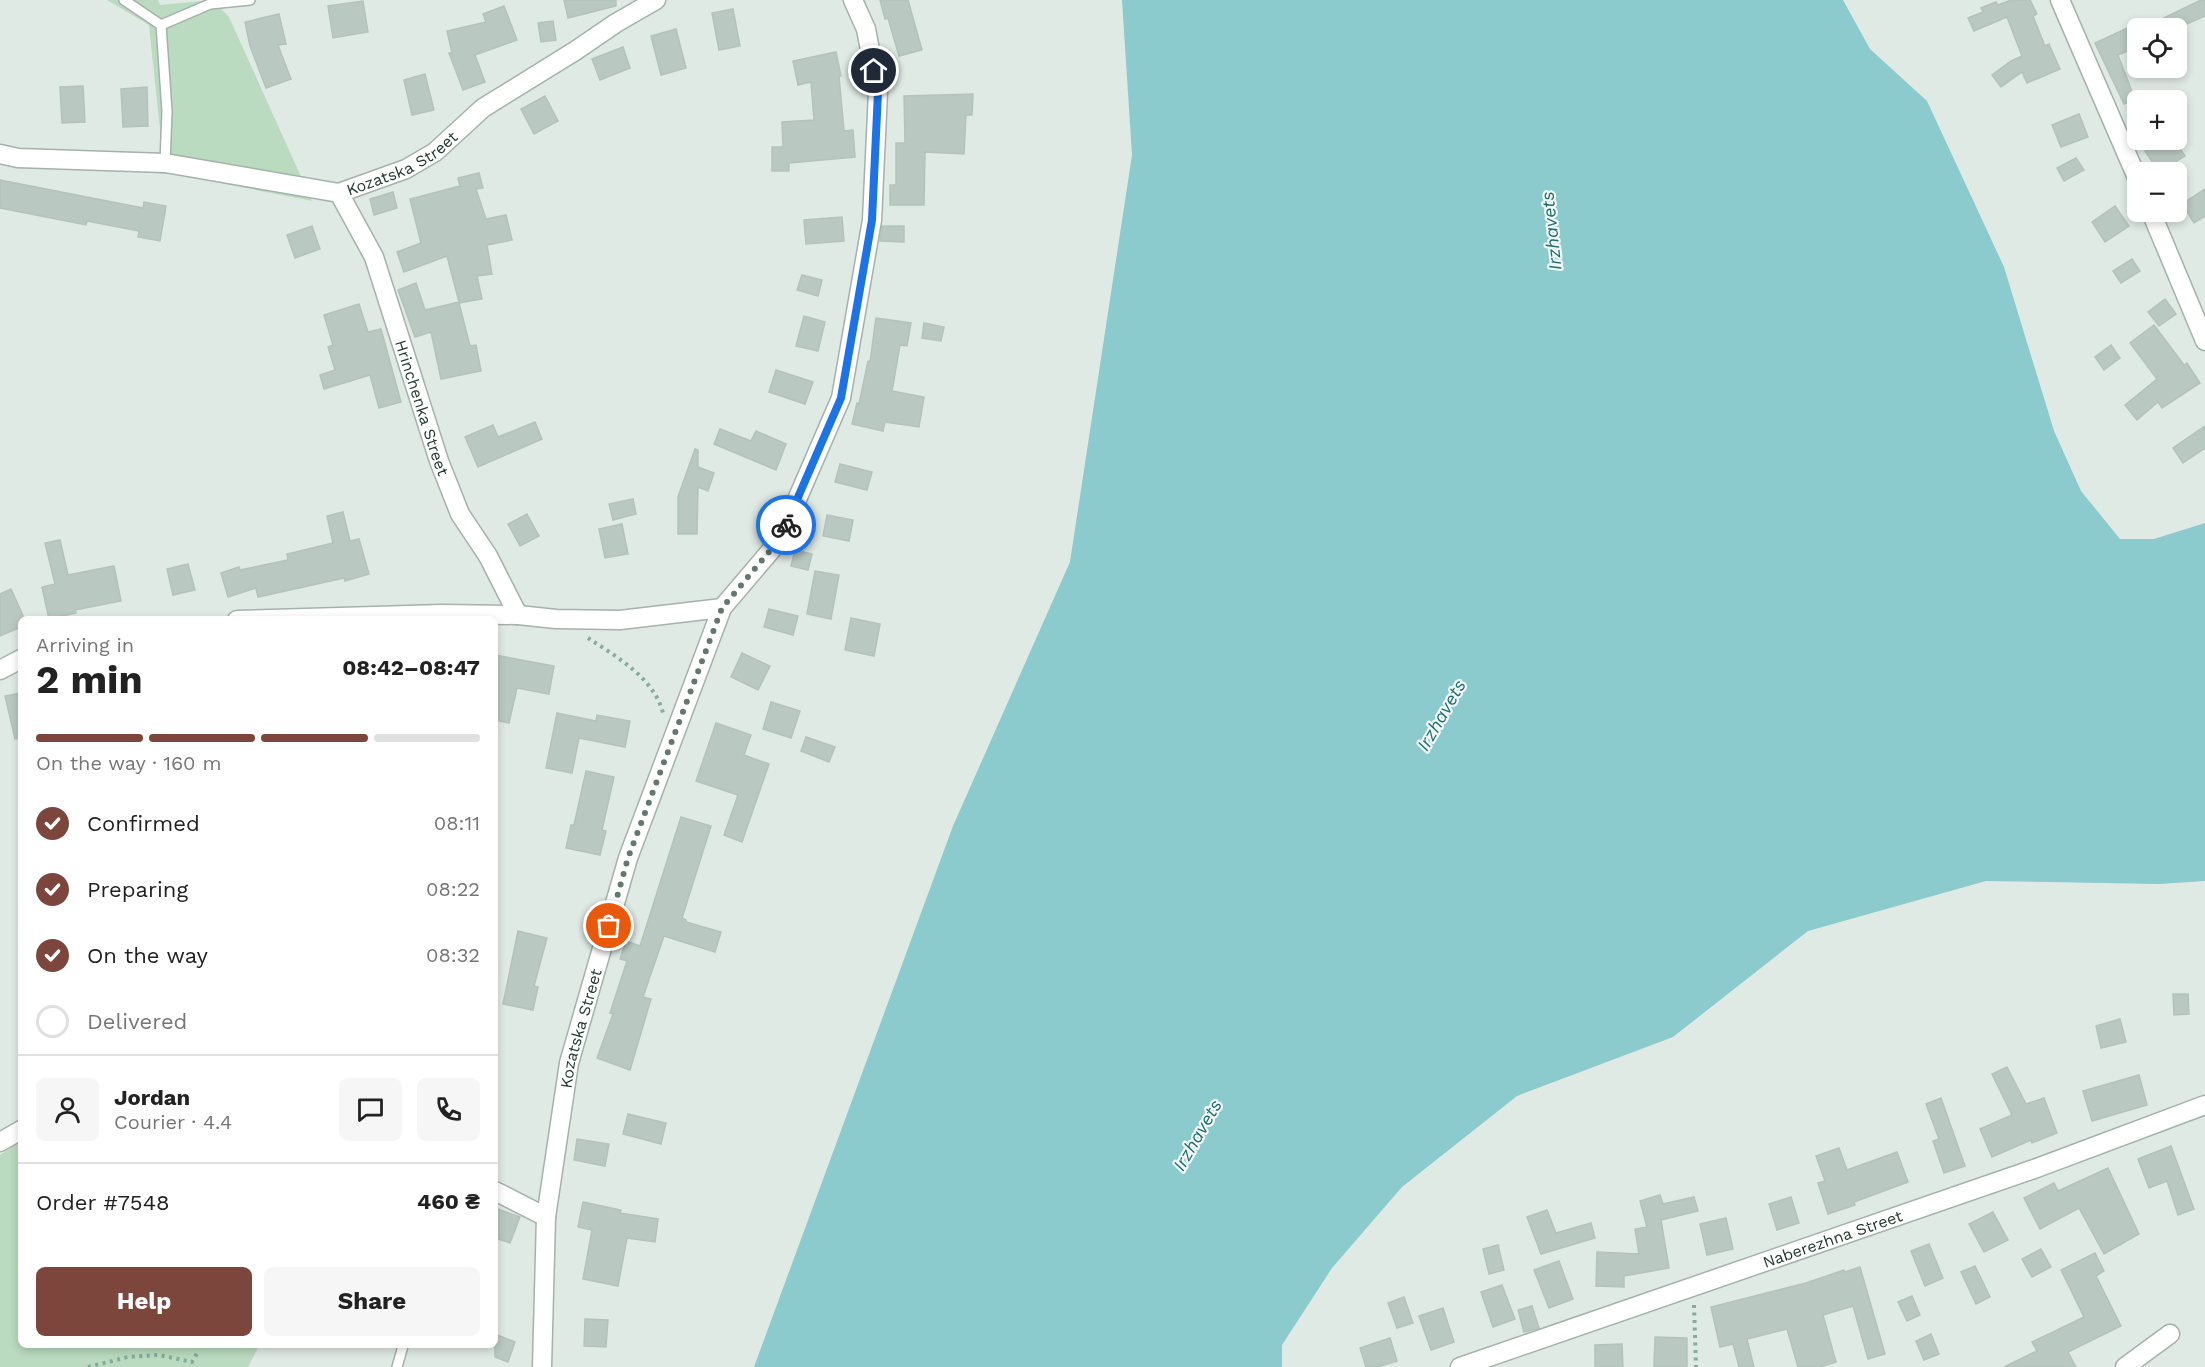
<!DOCTYPE html>
<html lang="en">
<head>
<meta charset="utf-8">
<style>
  body { margin:0; font-family:"Work Sans",sans-serif; background:#f6f6f6; color:#222; height:100vh; display:flex; flex-direction:column; font-size:22px; white-space:nowrap }
  * { box-sizing:border-box; margin:0 }
  p { font-size:20px; color:#767676 }
  .icon { flex:none; width:33px; height:33px; fill:none; stroke:currentColor; stroke-width:2; stroke-linecap:round; stroke-linejoin:round }
  .map { position:relative; flex:1; overflow:hidden }
  .side { position:absolute; left:18px; top:616px; width:480px; height:732px; display:flex; flex-direction:column; background:#fff; border-radius:9px; box-shadow:0 3px 9px #0003 }
  .side>* { flex:none }
  .buttons { position:absolute; left:2127px; top:18px; display:grid; gap:12px }
  .buttons a { display:grid; place-items:center; width:60px; height:60px; border-radius:9px; background:#fff; box-shadow:0 3px 9px #0003; font-size:30px }
  .pin { position:absolute; display:grid; place-items:center; width:51px; height:51px; color:#fff; margin:-26px; border:3px solid #fff; border-radius:50%; box-shadow:0 2px 6px #0007 }
  .courier { position:absolute; display:grid; place-items:center; width:60px; height:60px; margin:-30px; border:4px solid #1a73e8; border-radius:50%; background:#fff; color:#222; box-shadow:0 2px 8px #0007 }
  .overview em { font-style:normal; font-weight:700 }
  .overview div { display:flex; flex-direction:column-reverse }
  .overview { display:flex; align-items:center; justify-content:space-between; height:102px; padding:0 18px }
  h1 { font-size:39px; font-weight:700; line-height:45px }
  .bar { display:grid; grid-template-columns:repeat(4,1fr); gap:9px 6px; align-content:center; height:72px; padding:0 18px }
  .bar i { height:8px; border-radius:4px; background:#e0e0e0 }
  .bar .selected { background:#7c463d }
  .bar p { grid-column:span 4 }
  .line { display:flex; align-items:center; gap:15px; padding:0 18px; border-top:2px solid #e0e0e0 }
  .line div { flex:1 }
  .round { display:grid; place-items:center; flex:none; width:63px; height:63px; border-radius:9px; background:#f6f6f6 }
  ol { padding:0 18px; list-style:none }
  li { display:flex; align-items:center; gap:18px; height:66px }
  li p { margin-inline-start:auto }
  li .icon { padding:6px; border-radius:50%; background:#7c463d; color:#fff; stroke-width:4 }
  li:last-child { color:#767676 }
  li i { width:33px; height:33px; border:3px solid #e0e0e0; border-radius:50% }
  .cta { display:flex; gap:12px; margin-top:auto; padding:12px 18px }
  .cta a { flex:1; height:69px; border-radius:9px; background:#7c463d; color:#fff; font-size:24px; font-weight:700; line-height:69px; text-align:center }
  .cta a+a { background:#f6f6f6; color:#222 }
  .map>svg:first-child { display:block }
  .green { fill:#badbbf }
  .water { fill:#8bcacd }
  .building { fill:#b9c8c0; stroke:#b3c3bb; stroke-width:1.5 }
  .lines { fill:none; stroke-linecap:round; stroke-linejoin:round }
  .lane-casing { stroke:#a3b2ab; stroke-width:12 }
  .street-casing { stroke:#a3b2ab; stroke-width:21 }
  .path { stroke:#82ac9b; stroke-width:4; stroke-dasharray:3 4.5; stroke-linecap:butt }
  .lane { stroke:#fff; stroke-width:9 }
  .street { stroke:#fff; stroke-width:18 }
  .done { stroke:#647870; stroke-width:6; stroke-dasharray:0 10.8 }
  .route { stroke:#1a73e8; stroke-width:8 }
  .labels { text-anchor:middle; dominant-baseline:central; stroke-width:4.5; stroke-linejoin:round; paint-order:stroke }
  .street-label { font-size:16px; fill:#223a31; stroke:#f1f7f3 }
  .water-label { font-size:18px; font-style:italic; fill:#1f6d72; stroke:#f1f7f3 }
</style>
</head>
<body>
<div class="map">
<svg width="2205" height="1367" viewBox="0 0 2205 1367">
  <rect width="100%" height="100%" fill="#e0eae5"/>
  <g class="green">
    <path d="M107 0H158L160 5 213 0 229 17 312 201 174 174H159L161 139 149 25Z"/>
    <path d="M21 1141V1346H259L248 1367H0V1155Z"/>
  </g>
  <path class="water" d="M1122 0H1843L1870 49 1927 101 2004 267 2054 431 2081 491 2120 539H2154L2205 523V881L2159 884 1986 881 1808 931 1673 1037 1517 1096 1402 1187 1332 1268 1282 1345V1367H754L953 826 1070 562 1132 155Z"/>
  <g class="building">
    <path d="M564 0H616V6L568 18Z"/>
    <path d="M880 0H908L922 50 899 56 888 18 885 19Z"/>
    <path d="M2011 0H2030L2037 14 2033 16 2045 46 2049 44 2060 69 2027 83 2022 72 2001 87 1992 75 2011 61 2022 56 2007 17 1974 31 1968 18 1983 12 1981 8 1996 2 1998 5Z"/>
    <path d="M2201 0H2205V16L2178 28H2143Z"/>
    <path d="M363 1 368 32 333 38 328 6Z"/>
    <path d="M504 6 517 40 475 55 485 82 463 90 449 53H452L447 31 486 22 483 14Z"/>
    <path d="M733 9 740 46 719 50 712 13Z"/>
    <path d="M279 14 286 44 278 45 291 79 266 88 250 46 245 22Z"/>
    <path d="M553 21 556 40 541 42 538 23Z"/>
    <path d="M2138 23V47L2118 55 2135 99 2124 104 2095 43Z"/>
    <path d="M676 29 686 68 661 75 651 36Z"/>
    <path d="M623 47 630 68 600 80 592 59Z"/>
    <path d="M836 52 841 76H839L844 131 853 130 855 157 789 163V171H772V147H783L782 122 814 120 811 82 798 85 793 61Z"/>
    <path d="M425 74 434 110 412 115 404 80Z"/>
    <path d="M83 86 85 122 62 123 60 87Z"/>
    <path d="M147 87 148 126 123 127 121 89Z"/>
    <path d="M973 94 972 115H966L964 154 925 152 924 205H890V185H896V143H905L904 96Z"/>
    <path d="M545 96 558 121 534 134 521 109Z"/>
    <path d="M2079 114 2088 137 2061 147 2052 125Z"/>
    <path d="M2163 140H2174L2185 156 2159 172 2145 151Z"/>
    <path d="M2076 158 2084 170 2064 181 2057 168Z"/>
    <path d="M479 173 483 188 476 189 486 219 506 215 512 240 487 245 492 274 477 276 482 299 459 303 470 346 476 345 481 371 441 379 431 332 415 337 398 290 416 283 425 310 459 302 447 256 404 272 397 252 421 243 410 199 460 186 458 178Z"/>
    <path d="M0 180 143 208 144 202 166 206 160 241 138 237 139 231 87 221 86 225 0 208Z"/>
    <path d="M2205 189V216L2194 223 2182 204Z"/>
    <path d="M393 192 397 208 374 215 370 199Z"/>
    <path d="M2115 206 2129 226 2105 242 2092 222Z"/>
    <path d="M842 217 844 241 806 244 804 220Z"/>
    <path d="M312 226 320 249 295 258 287 235Z"/>
    <path d="M882 226H904V242L880 241Z"/>
    <path d="M2132 259 2140 271 2121 283 2113 271Z"/>
    <path d="M802 275 822 280 818 296 797 290Z"/>
    <path d="M2165 299 2176 314 2159 326 2148 312Z"/>
    <path d="M359 304 368 332 381 329 401 402 379 408 370 375 324 389 320 375 335 370 328 347 333 345 324 315Z"/>
    <path d="M804 316 825 322 818 351 796 346Z"/>
    <path d="M876 318 911 323 907 346 900 345 892 391 924 397 919 427 885 422 883 431 852 424 857 403 859 404 868 361 870 362Z"/>
    <path d="M924 323 944 327 941 341 922 338Z"/>
    <path d="M2154 325 2184 365 2187 363 2200 383 2162 408 2158 402 2137 420 2125 405 2157 379 2130 343Z"/>
    <path d="M2111 345 2120 358 2104 370 2095 357Z"/>
    <path d="M776 370 813 382 805 404 769 392Z"/>
    <path d="M535 422 542 439 478 467 465 437 493 425 498 437Z"/>
    <path d="M2205 426V448L2183 463 2173 448Z"/>
    <path d="M720 429 751 441 756 431 786 444 776 470 714 444Z"/>
    <path d="M695 449 698 450V467L714 473 708 491 698 487 697 534H678V497Z"/>
    <path d="M840 464 872 472 867 490 835 482Z"/>
    <path d="M633 499 636 514 613 520 609 504Z"/>
    <path d="M343 512 350 541 359 539 369 574 345 581 344 578 258 597 256 588 228 597 221 573 239 567 240 570 288 560 287 554 333 543 327 516Z"/>
    <path d="M527 514 539 536 520 546 508 524Z"/>
    <path d="M827 515 853 520 849 541 823 536Z"/>
    <path d="M622 524 628 554 605 558 599 529Z"/>
    <path d="M60 540 68 575 114 566 121 601 75 610 76 613 49 619 42 587 55 584 45 543Z"/>
    <path d="M795 550 812 554 808 570 791 566Z"/>
    <path d="M188 564 195 590 173 595 167 569Z"/>
    <path d="M815 571 839 575 831 619 807 614Z"/>
    <path d="M11 589 25 620H21V627L0 636V594Z"/>
    <path d="M769 609 798 616 793 635 764 627Z"/>
    <path d="M851 618 880 624 874 656 845 650Z"/>
    <path d="M742 653 770 666 758 690 731 677Z"/>
    <path d="M495 655 554 666 549 694 517 688 509 723 495 720Z"/>
    <path d="M21 693V738L15 739 5 696Z"/>
    <path d="M771 702 800 711 791 738 763 729Z"/>
    <path d="M557 713 596 721 597 715 630 721 625 747 579 738 572 773 546 768Z"/>
    <path d="M716 723 751 735 744 755 769 764 742 842 724 835 738 795 696 781Z"/>
    <path d="M806 737 835 747 829 762 801 751Z"/>
    <path d="M586 771 614 777 602 830 606 831 600 855 566 848 571 825H574Z"/>
    <path d="M681 817 711 826 682 918 686 920V922L721 932 715 952 664 936 643 997 651 999 630 1070 597 1058 613 1014 610 1013 627 961 620 959 626 941 640 946Z"/>
    <path d="M518 931 547 938 534 986 538 987 533 1010 503 1004Z"/>
    <path d="M2173 994H2188L2189 1014 2174 1015Z"/>
    <path d="M2120 1019 2126 1042 2101 1048 2096 1026Z"/>
    <path d="M2007 1067 2026 1104 2044 1098 2057 1133 2032 1143 2031 1140 1992 1157 1980 1129 2012 1115 1992 1074Z"/>
    <path d="M2139 1075 2147 1105 2092 1121 2083 1091Z"/>
    <path d="M1941 1098 1965 1166 1944 1173 1933 1141 1939 1139 1926 1104Z"/>
    <path d="M628 1114 666 1123 661 1144 623 1134Z"/>
    <path d="M577 1139 609 1144 605 1166 574 1160Z"/>
    <path d="M2171 1146 2194 1209 2178 1215 2167 1181 2149 1188 2138 1159Z"/>
    <path d="M1839 1148 1847 1170 1897 1152 1908 1182 1854 1202 1855 1205 1828 1214 1818 1183 1825 1181 1816 1156Z"/>
    <path d="M2108 1168 2139 1234 2104 1254 2079 1208 2040 1229 2024 1198 2054 1183 2058 1191Z"/>
    <path d="M1660 1195 1663 1204 1694 1197 1698 1211 1661 1220 1669 1268 1624 1276V1287L1596 1286 1597 1252 1639 1254 1635 1229 1647 1227 1640 1201Z"/>
    <path d="M1791 1197 1799 1223 1777 1230 1769 1204Z"/>
    <path d="M583 1202 621 1210 620 1213 658 1219 655 1242 627 1238 618 1286 583 1279 592 1230 578 1227Z"/>
    <path d="M495 1208 520 1217 510 1243 495 1238Z"/>
    <path d="M1547 1210 1556 1233 1591 1223 1595 1238 1541 1254 1527 1217Z"/>
    <path d="M1993 1212 2008 1240 1984 1252 1969 1224Z"/>
    <path d="M1726 1218 1733 1249 1707 1255 1700 1224Z"/>
    <path d="M1929 1244 1943 1278 1925 1286 1911 1251Z"/>
    <path d="M1498 1245 1504 1270 1489 1274 1483 1249Z"/>
    <path d="M2041 1249 2051 1267 2032 1277 2022 1259Z"/>
    <path d="M2095 1253 2104 1271 2096 1276 2121 1326 2068 1352 2076 1367H2004L2037 1351 2032 1342 2084 1317 2061 1270Z"/>
    <path d="M1559 1261 1573 1299 1549 1308 1534 1270Z"/>
    <path d="M1975 1266 1990 1297 1976 1304 1961 1272Z"/>
    <path d="M1860 1267 1885 1354 1868 1359 1853 1306 1823 1315 1836 1362 1820 1367H1798L1787 1329 1747 1339 1754 1367H1739L1733 1344 1720 1347 1711 1307 1806 1283 1844 1270 1845 1272Z"/>
    <path d="M1502 1285 1515 1319 1493 1327 1481 1292Z"/>
    <path d="M1912 1296 1920 1315 1907 1321 1898 1302Z"/>
    <path d="M1404 1297 1413 1323 1397 1328 1388 1303Z"/>
    <path d="M1532 1306 1539 1328 1524 1332 1518 1310Z"/>
    <path d="M1443 1308 1454 1342 1431 1350 1419 1316Z"/>
    <path d="M585 1319 608 1320 606 1347 584 1346Z"/>
    <path d="M495 1334 515 1342 508 1362 495 1357Z"/>
    <path d="M1931 1334 1939 1354 1924 1360 1916 1341Z"/>
    <path d="M1655 1337 1687 1338V1367H1654Z"/>
    <path d="M1390 1338 1397 1361 1378 1367H1366L1360 1348Z"/>
    <path d="M1622 1344 1623 1367H1595V1345Z"/>
  </g>
  <g class="lines">
    <g class="lane-casing">
      <g id="lane">
        <path d="M124 0 161 25 167 111 165 163"/>
        <path d="M161 25 210 4 250 0"/>
        <path d="M397 1367 403 1346"/>
      </g>
    </g>
    <g class="street-casing">
      <g id="street">
        <path d="M2060 0 2138 180"/>
        <path id="s1" d="M0 154 18 158 165 163 339 193 406 169 435 152 483 108 575 51 616 23 656 0"/>
        <path id="s2" d="M339 193 374 257 439 461 460 514 488 556 518 615"/>
        <path d="M2151 212 2205 341"/>
        <path d="M237 620 442 614 518 615 556 619 620 620 722 608"/>
        <path d="M0 670 21 659"/>
        <path d="M0 1142 21 1130"/>
        <path d="M495 1191 546 1217"/>
        <path id="s3" d="M542 1367 546 1217 569 1063 628 858 722 608 779 541 841 398 872 220 878 92 866 29 853 0"/>
        <path id="s4" d="M1460 1367 2034 1169 2205 1105"/>
        <path d="M2125 1367 2170 1334"/>
      </g>
    </g>
    <g class="path">
      <path d="M588 638C617 657 654 678 663 713"/>
      <path d="M1694 1305 1696 1367"/>
      <path d="M88 1367 128 1357 159 1355 192 1362 199 1350"/>
    </g>
    <use href="#lane" class="lane"/>
    <use href="#street" class="street"/>
  </g>
  <g class="lines">
    <path class="done" d="M609 926 628 858 722 608 779 540 786 525"/>
    <path class="route" d="M786 525 841 398 872 220 878 92 874 71"/>
  </g>
  <g class="labels">
    <g class="street-label">
      <text stroke="none"><textPath href="#s1" startOffset="412">Kozatska Street</textPath></text>
      <text stroke="none"><textPath href="#s2" startOffset="231">Hrinchenka Street</textPath></text>
      <text stroke="none"><textPath href="#s3" startOffset="342">Kozatska Street</textPath></text>
      <text stroke="none"><textPath href="#s4" startOffset="394">Naberezhna Street</textPath></text>
    </g>
    <g class="water-label">
      <text transform="translate(1551 231) rotate(-96)">Irzhavets</text>
      <text transform="translate(1441 715) rotate(-60)">Irzhavets</text>
      <text transform="translate(1197 1135) rotate(-60)">Irzhavets</text>
    </g>
  </g>
</svg>
<div class="buttons">
<a><svg class="icon" aria-label="locate" viewBox="0 0 24 24"><circle cx="12" cy="12" r="6"/><path d="M12 2v4M12 18v4M2 12h4M18 12h4"/></svg></a>
<a>+</a>
<a>−</a>
</div>
<div class="pin" style="left:609px;top:926px;background:#ea580c"><svg class="icon" aria-label="bag" viewBox="0 0 24 24"><path d="M5 8h14l-1 12H6zM9 8a3 3 0 0 1 6 0"/></svg></div>
<div class="pin" style="left:874px;top:71px;background:#1f2937"><svg class="icon" aria-label="home" viewBox="0 0 24 24"><path d="M3 11l9-7 9 7M6 9v11h12V9"/></svg></div>
<div class="courier" style="left:786px;top:525px"><svg class="icon" aria-label="bike" viewBox="0 0 24 24"><circle cx="6" cy="16" r="4"/><circle cx="18" cy="16" r="4"/><path d="M6 16l4-8h5l3 8M10 8l3 8H6M13 5h3"/></svg></div>
<section class="side">
<div class="overview"><div><h1>2 min</h1><p>Arriving in</p></div><em>08:42–08:47</em></div>
<div class="bar"><i class="selected"></i><i class="selected"></i><i class="selected"></i><i></i><p>On the way · 160 m</p></div>
<ol>
<li><svg class="icon" aria-label="check" viewBox="0 0 24 24"><path d="M5 12l5 5 9-10"/></svg>Confirmed<p>08:11</p></li>
<li><svg class="icon" aria-label="check" viewBox="0 0 24 24"><path d="M5 12l5 5 9-10"/></svg>Preparing<p>08:22</p></li>
<li><svg class="icon" aria-label="check" viewBox="0 0 24 24"><path d="M5 12l5 5 9-10"/></svg>On the way<p>08:32</p></li>
<li><i></i>Delivered</li>
</ol>
<div class="line" style="height:108px"><a class="round"><svg class="icon" aria-label="person" viewBox="0 0 24 24"><circle cx="12" cy="8" r="4"/><path d="M4 21q1-7 8-7t8 7"/></svg></a><div><b>Jordan</b><p>Courier · 4.4</p></div><a class="round"><svg class="icon" aria-label="chat" viewBox="0 0 24 24"><path d="M4 5h16v11H9l-5 4z"/></svg></a><a class="round"><svg class="icon" aria-label="phone" viewBox="0 0 24 24"><path d="M5 4h4l2 5-3 2q2 4 5 5l2-3 5 2v4C11 20 4 13 5 4z"/></svg></a></div>
<div class="line" style="height:78px"><div>Order #7548</div><b>460 ₴</b></div>
<div class="cta"><a>Help</a><a>Share</a></div>
</section>
</div>
</body>
</html>
